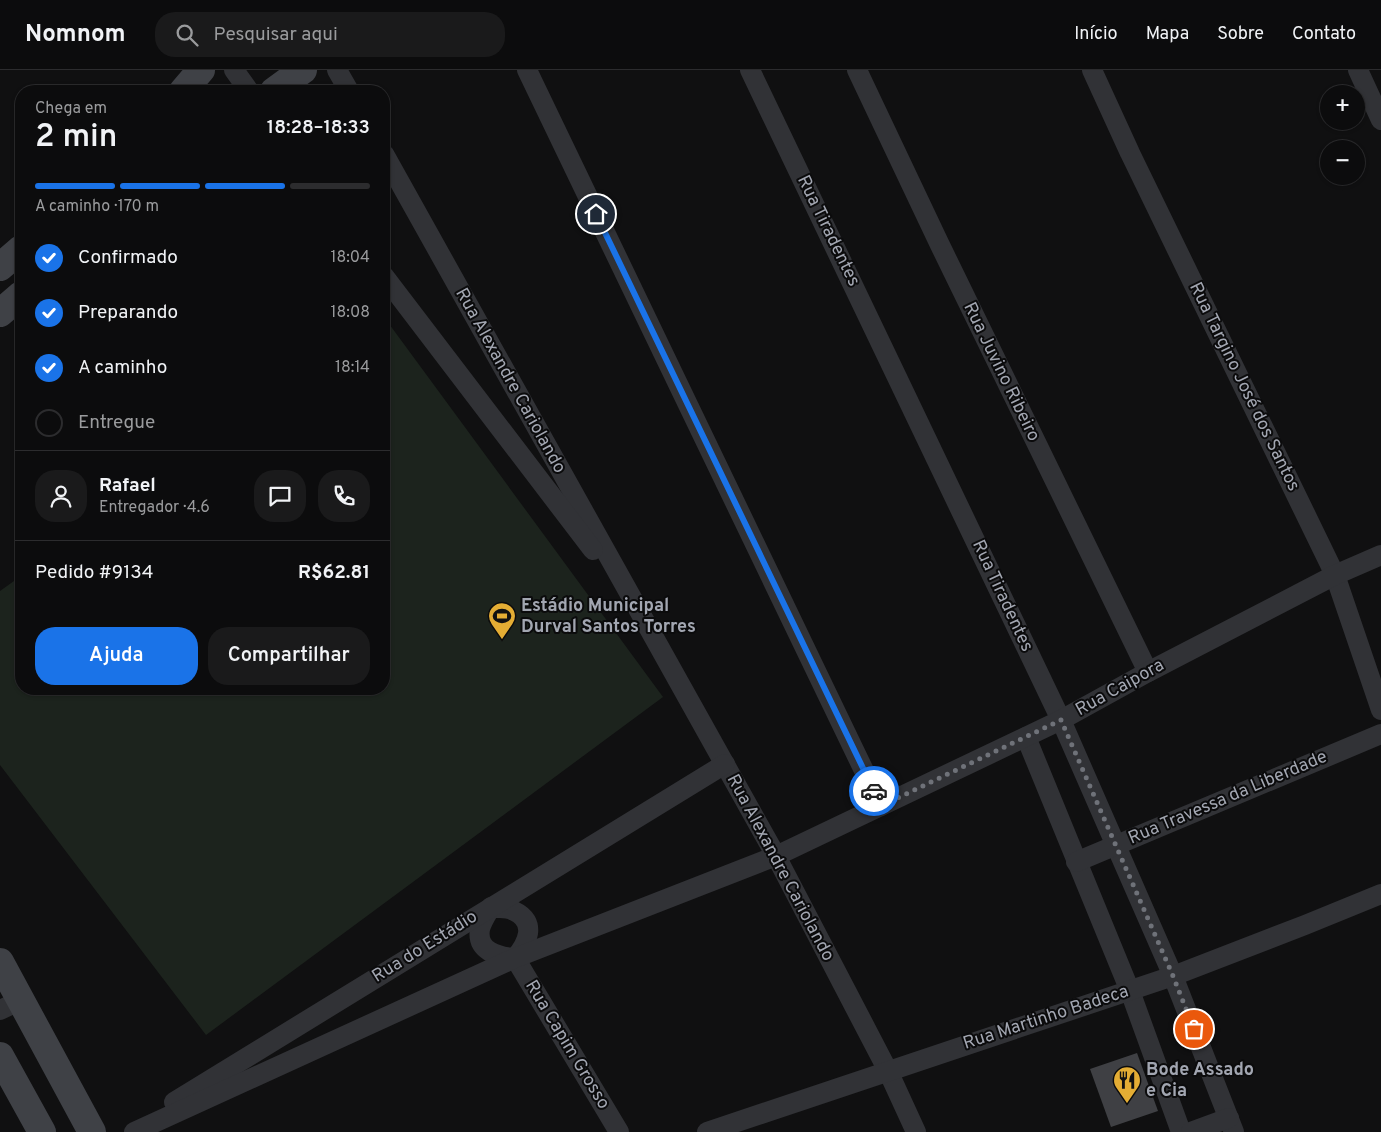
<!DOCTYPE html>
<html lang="pt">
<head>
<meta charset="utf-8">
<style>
  body { margin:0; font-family:Overpass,sans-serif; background:#1a1a1b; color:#f1f3f6; height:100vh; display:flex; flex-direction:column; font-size:19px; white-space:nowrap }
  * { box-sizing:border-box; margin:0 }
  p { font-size:16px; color:#9a9b9d }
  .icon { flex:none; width:28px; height:28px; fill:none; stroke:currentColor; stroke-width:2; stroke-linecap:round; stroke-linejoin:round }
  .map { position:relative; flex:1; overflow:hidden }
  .sheet { position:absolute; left:15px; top:15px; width:375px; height:610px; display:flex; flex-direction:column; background:#0c0c0d; border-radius:20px; box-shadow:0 1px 4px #0004,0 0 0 1px #2c2c2e }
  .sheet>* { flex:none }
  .fabs { position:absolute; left:1320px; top:15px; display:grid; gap:10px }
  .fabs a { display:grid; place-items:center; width:45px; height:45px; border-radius:50%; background:#0c0c0d; box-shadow:0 1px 4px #0004,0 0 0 1px #2c2c2e; font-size:25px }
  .pin { position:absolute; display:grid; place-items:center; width:42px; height:42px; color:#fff; margin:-21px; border:2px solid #fff; border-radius:50%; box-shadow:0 1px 5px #0007 }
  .courier { position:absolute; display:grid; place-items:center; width:50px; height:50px; margin:-25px; border:4px solid #1a73e8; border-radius:50%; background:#fff; color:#222; box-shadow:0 1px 6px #0007 }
  .summary em { font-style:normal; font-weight:600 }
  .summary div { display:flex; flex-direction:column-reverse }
  .summary { display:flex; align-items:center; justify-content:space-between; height:85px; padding:0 20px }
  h1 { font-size:32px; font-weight:600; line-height:38px }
  .bar { display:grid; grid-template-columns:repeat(4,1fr); gap:8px 5px; align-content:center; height:60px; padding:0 20px }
  .bar i { height:6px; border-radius:4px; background:#2c2c2e }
  .bar .active { background:#1a73e8 }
  .bar p { grid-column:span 4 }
  .line { display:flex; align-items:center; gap:12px; padding:0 20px; border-top:1px solid #2c2c2e }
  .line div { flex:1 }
  .round { display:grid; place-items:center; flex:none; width:52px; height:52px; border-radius:20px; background:#1a1a1b }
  ol { padding:0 20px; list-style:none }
  li { display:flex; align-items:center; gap:15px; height:55px }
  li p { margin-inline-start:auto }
  li .icon { padding:5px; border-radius:50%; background:#1a73e8; color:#fff; stroke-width:4 }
  li:last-child { color:#9a9b9d }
  li i { width:28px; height:28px; border:2px solid #2c2c2e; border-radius:50% }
  .cta { display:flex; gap:10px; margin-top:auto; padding:10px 20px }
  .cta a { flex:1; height:58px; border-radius:20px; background:#1a73e8; color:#fff; font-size:20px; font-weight:600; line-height:58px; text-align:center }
  .cta a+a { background:#1a1a1b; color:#f1f3f6 }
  header { display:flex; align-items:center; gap:30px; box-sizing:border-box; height:70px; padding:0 25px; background:#0c0c0d; border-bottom:1px solid #2c2c2e }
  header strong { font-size:24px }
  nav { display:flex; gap:28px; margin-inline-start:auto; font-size:18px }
  .search { width:350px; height:45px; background:#1a1a1b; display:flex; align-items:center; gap:12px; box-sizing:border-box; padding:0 18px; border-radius:20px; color:#9a9b9d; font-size:19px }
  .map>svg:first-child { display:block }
  .green { fill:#1c231d }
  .building { fill:#3f4044 }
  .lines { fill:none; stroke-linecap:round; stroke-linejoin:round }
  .street { stroke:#313236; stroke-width:20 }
  .secondary { stroke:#3f4146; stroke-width:28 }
  .done { stroke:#6f7279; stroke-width:5; stroke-dasharray:0 9 }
  .route { stroke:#1a73e8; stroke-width:6 }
  .labels { text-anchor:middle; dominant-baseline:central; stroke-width:4; stroke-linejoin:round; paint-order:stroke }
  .street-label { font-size:18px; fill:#a2a6b1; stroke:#0b0b0c }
  .poi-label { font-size:18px; font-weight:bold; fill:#a2a6b1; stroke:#0b0b0c; text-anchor:start }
</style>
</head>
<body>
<header>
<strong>Nomnom</strong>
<div class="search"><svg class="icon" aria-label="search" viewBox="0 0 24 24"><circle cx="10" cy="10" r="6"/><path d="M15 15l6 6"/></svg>Pesquisar aqui</div>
<nav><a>Início</a><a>Mapa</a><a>Sobre</a><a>Contato</a></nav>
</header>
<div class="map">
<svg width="1381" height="1062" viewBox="0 0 1381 1062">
  <rect width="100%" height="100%" fill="#101011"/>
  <path class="green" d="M384 247 663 627 206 965 0 695V521L21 506V619H384Z"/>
  <path class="building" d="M1137 983 1158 1041 1111 1057 1090 999Z"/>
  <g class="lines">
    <g class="street">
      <path d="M234 0 249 21"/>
      <path d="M337 0 349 21"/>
      <path d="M527 0 881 736"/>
      <path d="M750 0 1061 650 1173 906 1234 1062"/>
      <path d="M857 0 939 173 1148 602"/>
      <path d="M1092 0 1130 83 1335 505 1381 640"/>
      <path d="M1358 0 1381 50"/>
      <path d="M384 84 776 786 888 1001 916 1062"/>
      <path d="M384 206 593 480"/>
      <path d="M1026 667 1130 921 1181 1062"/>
      <path d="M1076 792 1381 664"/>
      <path d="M491 837C498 839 507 837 514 841 538 852 527 874 515 888 498 887 476 881 480 859 482 851 487 844 491 837Z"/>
      <path d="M515 888 619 1062"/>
      <path d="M0 940 21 930"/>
      <path d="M174 1032 725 694"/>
      <path d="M134 1062 515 888 776 786 1061 650 1148 602 1335 505 1381 485"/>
      <path d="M707 1062 1173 906 1305 855 1381 824"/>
      <path d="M1191 1062 1229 1048"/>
    </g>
    <g class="secondary">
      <path d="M183 21 201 0"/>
      <path d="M274 21 303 0"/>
      <path d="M0 197 21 179"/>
      <path d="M0 243 21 225"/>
      <path d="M0 892 92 1062"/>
      <path d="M0 986 42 1062"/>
    </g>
  </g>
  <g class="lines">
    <path class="done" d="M874 721 881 736 1061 650 1173 906 1194 959"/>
    <path class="route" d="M596 144 874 721"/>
  </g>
  <defs>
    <g id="stadium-pin" transform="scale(1.4375)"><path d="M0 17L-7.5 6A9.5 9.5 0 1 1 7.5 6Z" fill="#e4ad34" stroke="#0b0b0c"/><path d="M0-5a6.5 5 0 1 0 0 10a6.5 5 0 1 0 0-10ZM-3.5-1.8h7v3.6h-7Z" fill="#111"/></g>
    <g id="restaurant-pin" transform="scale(1.4375)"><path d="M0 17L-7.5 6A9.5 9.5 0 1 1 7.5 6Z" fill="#e4ad34" stroke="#0b0b0c"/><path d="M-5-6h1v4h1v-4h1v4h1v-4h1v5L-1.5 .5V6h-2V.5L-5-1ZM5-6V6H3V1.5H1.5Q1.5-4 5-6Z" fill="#111"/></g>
  </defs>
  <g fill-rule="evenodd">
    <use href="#stadium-pin" x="502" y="546"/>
    <use href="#restaurant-pin" x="1127" y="1010"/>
  </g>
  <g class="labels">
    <g class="street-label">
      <text transform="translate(828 161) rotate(64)">Rua Tiradentes</text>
      <text transform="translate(1001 302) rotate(64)">Rua Juvino Ribeiro</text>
      <text transform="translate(510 311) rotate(61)">Rua Alexandre Cariolando</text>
      <text transform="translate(1244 317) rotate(64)">Rua Targino José dos Santos</text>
      <text transform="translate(1002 526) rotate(65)">Rua Tiradentes</text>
      <text transform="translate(1120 618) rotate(-29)">Rua Caipora</text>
      <text transform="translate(1228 728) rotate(-23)">Rua Travessa da Liberdade</text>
      <text transform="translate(780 798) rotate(62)">Rua Alexandre Cariolando</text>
      <text transform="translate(425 877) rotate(-32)">Rua do Estádio</text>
      <text transform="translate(1046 948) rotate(-18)">Rua Martinho Badeca</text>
      <text transform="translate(567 975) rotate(59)">Rua Capim Grosso</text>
    </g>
    <g class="poi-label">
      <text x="521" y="536">Estádio Municipal<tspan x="521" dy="21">Durval Santos Torres</tspan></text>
      <text x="1146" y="1000">Bode Assado<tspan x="1146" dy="21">e Cia</tspan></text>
    </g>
  </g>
</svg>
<div class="fabs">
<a>+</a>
<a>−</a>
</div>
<div class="pin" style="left:1194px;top:959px;background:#ea580c"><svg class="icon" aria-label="bag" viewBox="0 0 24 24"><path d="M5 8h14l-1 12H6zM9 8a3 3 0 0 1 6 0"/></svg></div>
<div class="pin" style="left:596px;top:144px;background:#1f2937"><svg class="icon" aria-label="home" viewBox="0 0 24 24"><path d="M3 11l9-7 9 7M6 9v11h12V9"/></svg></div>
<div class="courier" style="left:874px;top:721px"><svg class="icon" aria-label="car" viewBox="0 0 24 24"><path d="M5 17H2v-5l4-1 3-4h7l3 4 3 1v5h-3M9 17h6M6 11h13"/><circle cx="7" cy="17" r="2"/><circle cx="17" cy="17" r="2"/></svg></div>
<section class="sheet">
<div class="summary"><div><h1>2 min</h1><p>Chega em</p></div><em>18:28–18:33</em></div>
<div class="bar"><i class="active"></i><i class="active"></i><i class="active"></i><i></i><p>A caminho · 170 m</p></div>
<ol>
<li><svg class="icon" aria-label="check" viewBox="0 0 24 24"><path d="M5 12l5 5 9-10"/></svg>Confirmado<p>18:04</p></li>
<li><svg class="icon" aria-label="check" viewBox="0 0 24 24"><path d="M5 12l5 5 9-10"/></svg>Preparando<p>18:08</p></li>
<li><svg class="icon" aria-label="check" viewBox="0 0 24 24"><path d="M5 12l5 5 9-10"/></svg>A caminho<p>18:14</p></li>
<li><i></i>Entregue</li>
</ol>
<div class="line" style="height:90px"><a class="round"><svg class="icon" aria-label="person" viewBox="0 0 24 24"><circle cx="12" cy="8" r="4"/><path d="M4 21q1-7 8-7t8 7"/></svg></a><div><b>Rafael</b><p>Entregador · 4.6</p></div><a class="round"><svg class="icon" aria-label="chat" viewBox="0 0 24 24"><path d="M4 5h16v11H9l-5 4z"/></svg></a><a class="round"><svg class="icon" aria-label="phone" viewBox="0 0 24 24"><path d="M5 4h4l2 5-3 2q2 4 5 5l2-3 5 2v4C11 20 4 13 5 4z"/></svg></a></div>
<div class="line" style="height:65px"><div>Pedido #9134</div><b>R$62.81</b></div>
<div class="cta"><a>Ajuda</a><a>Compartilhar</a></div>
</section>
</div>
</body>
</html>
